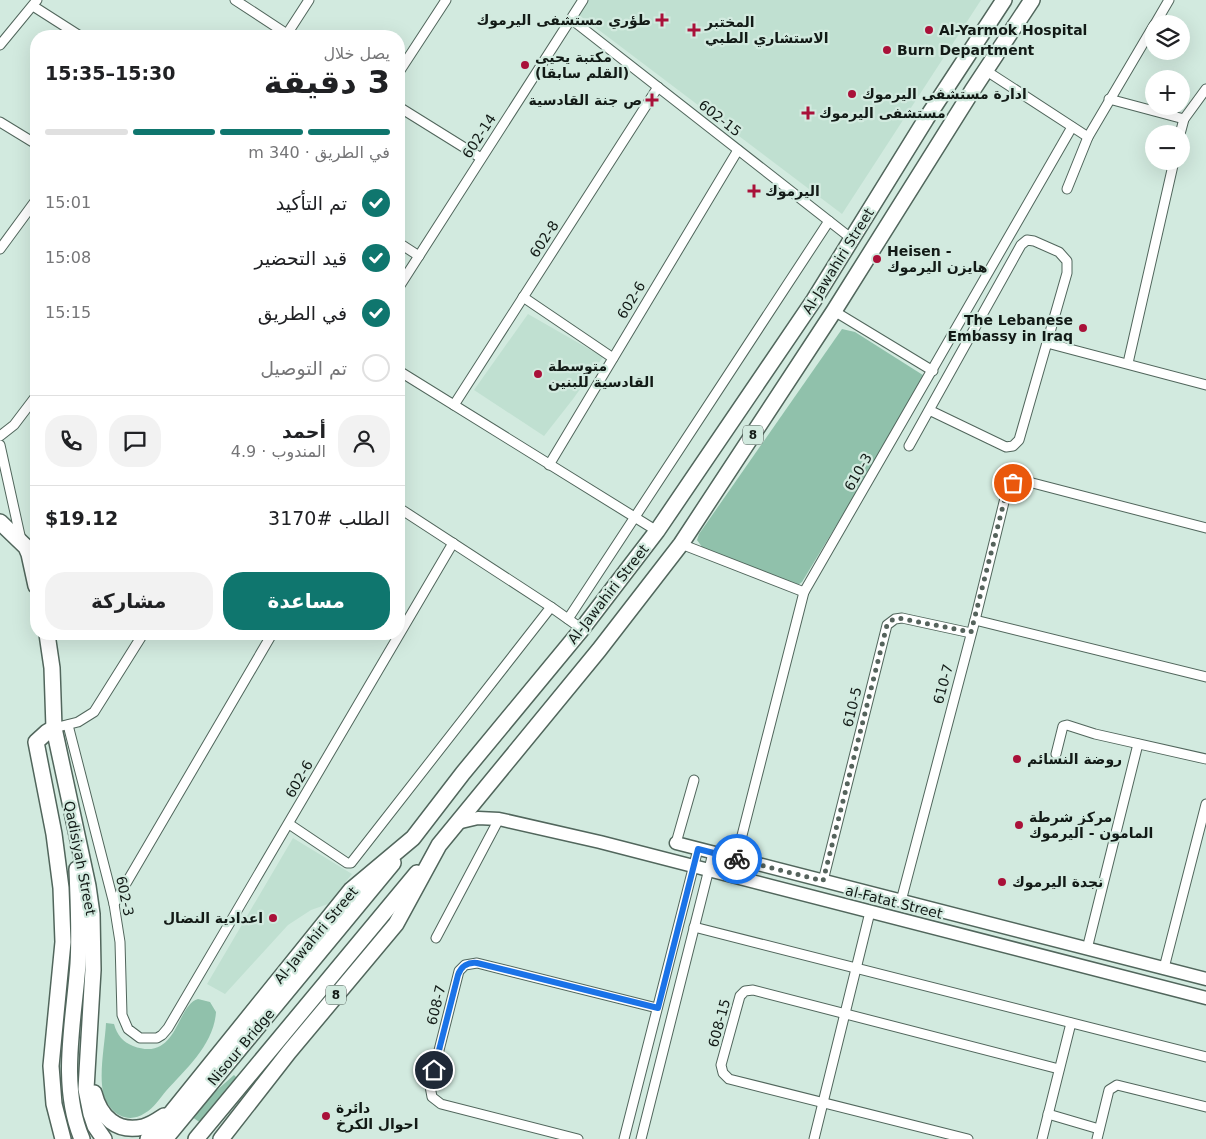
<!DOCTYPE html>
<html lang="ar">
<head>
<meta charset="utf-8">
<style>
  body { margin:0; font-family:"DejaVu Sans","Noto Naskh Arabic",sans-serif; background:#f2f2f2; color:#202124; direction:rtl; height:100vh; display:flex; flex-direction:column; font-size:19px; white-space:nowrap }
  * { box-sizing:border-box; margin:0 }
  p { font-size:16px; color:#757577 }
  .icon { flex:none; width:28px; height:28px; fill:none; stroke:currentColor; stroke-width:2; stroke-linecap:round; stroke-linejoin:round }
  .map { position:relative; flex:1; overflow:hidden; direction:ltr }
  .sheet { position:absolute; left:30px; top:30px; width:375px; height:610px; display:flex; flex-direction:column; background:#fff; border-radius:20px; box-shadow:0 5px 20px #0002; direction:rtl }
  .sheet>* { flex:none }
  .controls { position:absolute; left:1145px; top:15px; display:grid; gap:10px }
  .controls a { display:grid; place-items:center; width:45px; height:45px; border-radius:50%; background:#fff; box-shadow:0 5px 20px #0002; font-size:25px }
  .pin { position:absolute; display:grid; place-items:center; width:42px; height:42px; color:#fff; margin:-21px; border:2px solid #fff; border-radius:50%; box-shadow:0 1px 5px #0007 }
  .courier { position:absolute; display:grid; place-items:center; width:50px; height:50px; margin:-25px; border:4px solid #1a73e8; border-radius:50%; background:#fff; color:#222; box-shadow:0 1px 6px #0007 }
  .head em { font-style:normal; font-weight:700 }
  .head div { display:flex; flex-direction:column-reverse }
  .head { display:flex; align-items:center; justify-content:space-between; height:85px; padding:0 15px }
  h1 { font-size:32px; font-weight:700; line-height:38px }
  .bar { display:grid; grid-template-columns:repeat(4,1fr); gap:8px 5px; align-content:center; height:60px; padding:0 15px }
  .bar i { height:6px; border-radius:4px; background:#e0e0e0 }
  .bar .selected { background:#0f766e }
  .bar p { grid-column:span 4 }
  .line { display:flex; align-items:center; gap:12px; padding:0 15px; border-top:1px solid #e0e0e0 }
  .line div { flex:1 }
  .round { display:grid; place-items:center; flex:none; width:52px; height:52px; border-radius:20px; background:#f2f2f2 }
  ol { padding:0 15px; list-style:none }
  li { display:flex; align-items:center; gap:15px; height:55px }
  li p { margin-inline-start:auto }
  li .icon { padding:5px; border-radius:50%; background:#0f766e; color:#fff; stroke-width:4 }
  li:last-child { color:#757577 }
  li i { width:28px; height:28px; border:2px solid #e0e0e0; border-radius:50% }
  .primary-button { display:flex; gap:10px; margin-top:auto; padding:10px 15px }
  .primary-button a { flex:1; height:58px; border-radius:20px; background:#0f766e; color:#fff; font-size:20px; font-weight:700; line-height:58px; text-align:center }
  .primary-button a+a { background:#f2f2f2; color:#202124 }
  .map>svg:first-child { display:block }
  .built { fill:#c0e0d1 }
  .green { fill:#90c1ab }
  .lines { fill:none; stroke-linecap:round; stroke-linejoin:round }
  .street-casing { stroke:#51665c; stroke-width:11 }
  .secondary-casing { stroke:#51665c; stroke-width:15 }
  .primary-casing { stroke:#51665c; stroke-width:18 }
  .street { stroke:#fff; stroke-width:9 }
  .secondary { stroke:#fff; stroke-width:12 }
  .primary { stroke:#fff; stroke-width:15 }
  .done { stroke:#55635c; stroke-width:5; stroke-dasharray:0 9 }
  .route { stroke:#1a73e8; stroke-width:6 }
  .poi-dot { fill:#a91139; stroke:#d2eadf; stroke-width:2 }
  .labels { text-anchor:middle; dominant-baseline:central; stroke-width:4.5; stroke-linejoin:round; paint-order:stroke }
  .shield { fill:#d2eadf; stroke:#4c5852; stroke-width:1 }
  .shield-label { font-size:12px; font-weight:bold; fill:#121a16 }
  .poi-label { font-size:14px; font-weight:bold; fill:#121a16; stroke:#d2eadf; text-anchor:start }
  .street-label { font-size:14px; fill:#121a16; stroke:#d2eadf }
</style>
</head>
<body>
<div class="map">
<svg width="1206" height="1139" viewBox="0 0 1206 1139">
  <rect width="100%" height="100%" fill="#d2eadf"/>
  <g class="built">
    <path d="M583 0H981L842 214 575 12Z"/>
    <path d="M528 314 603 357 573 399 544 436 474 390Z"/>
    <path d="M293 838 352 874 328 904 311 910 288 925 225 994 207 984Z"/>
  </g>
  <g class="green">
    <path d="M842 329 855 332 926 377 802 582 798 585 702 547 697 540 699 534Z"/>
    <path d="M198 999 210 1002 216 1012C214 1044 186 1069 166 1091 160 1098 154 1108 145 1113 126 1126 107 1111 103 1092 99 1072 105 1043 106 1023L114 1024C117 1035 123 1042 133 1046 178 1063 176 1005 198 999Z"/>
    <path d="M234 1075 240 1081 204 1125 189 1115Z"/>
  </g>
  <g class="lines">
    <g class="street-casing">
      <g id="street">
        <path d="M235 0 290 36"/>
        <path d="M33 6 80 36"/>
        <path d="M571 19 852 239"/>
        <path d="M1155 24 1169 0"/>
        <path d="M287 34 309 0"/>
        <path d="M0 45 37 0"/>
        <path d="M985 70 1088 137"/>
        <path d="M399 72 446 0"/>
        <path d="M1109 99 1184 119"/>
        <path d="M399 107 481 158"/>
        <path d="M0 122 36 144"/>
        <path d="M1180 134 1184 119 1206 89"/>
        <path d="M1067 189 1088 137 1154 25"/>
        <path d="M399 243 419 256"/>
        <path d="M0 249 36 200"/>
        <path d="M399 287 583 0"/>
        <path d="M523 297 613 358"/>
        <path d="M834 311 933 371"/>
        <path d="M1047 343 1206 385"/>
        <path d="M1128 363 1174 161"/>
        <path d="M399 371 657 531"/>
        <path d="M454 405 658 87"/>
        <path d="M0 436 14 425 36 396"/>
        <path d="M0 445 21 540"/>
        <path d="M909 446 1021 245 1027 240 1034 241 1059 252 1067 261V273L1019 440 1013 446 1006 447 929 410"/>
        <path d="M549 465 738 150"/>
        <path d="M399 508 551 607 582 629"/>
        <path d="M681 544 804 592"/>
        <path d="M568 619 829 221"/>
        <path d="M975 620 1206 677"/>
        <path d="M68 725 114 904 120 942 122 1015 128 1029 140 1038H157L162 1035 168 1028 453 543"/>
        <path d="M54 728 78 722 94 712 143 634"/>
        <path d="M1056 754 1063 726 1067 725 1095 734 1206 759"/>
        <path d="M289 824 347 863H351L551 607"/>
        <path d="M676 843 694 780"/>
        <path d="M736 859 804 592 1072 127"/>
        <path d="M823 881 887 625 895 619 902 618 971 633"/>
        <path d="M901 901 975 620 1006 494 1010 486 1021 480 1206 528"/>
        <path d="M114 904 272 634"/>
        <path d="M694 927 1206 1057"/>
        <path d="M436 938 499 819"/>
        <path d="M1087 949 1138 744"/>
        <path d="M1164 968 1206 804"/>
        <path d="M1048 1114 1099 1129"/>
        <path d="M578 1139 441 1104 432 1097 430 1086 459 971 465 965 477 963 657 1008"/>
        <path d="M624 1139 698 849"/>
        <path d="M641 1139 713 853"/>
        <path d="M814 1139 870 912"/>
        <path d="M968 1139 729 1079 723 1073 721 1065 740 996 745 991 753 990 1059 1069"/>
        <path d="M1042 1139 1071 1023"/>
        <path d="M1097 1139 1109 1090 1117 1085 1206 1107"/>
      </g>
    </g>
    <g class="secondary-casing">
      <g id="secondary">
        <path d="M457 823 478 818 499 819 600 842 1206 998"/>
        <path d="M676 843 1206 979"/>
      </g>
    </g>
    <g class="primary-casing">
      <g id="primary">
        <path d="M0 522 26 547 29 554 36 586"/>
        <path d="M47 634 52 668 54 728 88 886 92 914 93 970 86 1089 91 1114 95 1126 104 1139"/>
        <path d="M54 728 47 732 36 742 54 834 61 888 63 942 51 1066 54 1104 63 1139"/>
        <path d="M77 869C78 900 80 932 78 964 74 1021 59 1085 82 1139"/>
        <path d="M94 1093C100 1117 117 1133 143 1127 151 1125 158 1120 164 1116"/>
        <path d="M148 1139 172 1112 351 890 413 838 463 773 582 629 657 531 814 300 926 119 1004 0"/>
        <path d="M165 1139 393 863"/>
        <path d="M196 1139 417 873"/>
        <path d="M221 1139 289 1052 396 924 439 845 599 650 681 544 834 311 972 91 1032 0"/>
      </g>
    </g>
    <use href="#street" class="street"/>
    <use href="#secondary" class="secondary"/>
    <use href="#primary" class="primary"/>
  </g>
  <g class="lines">
    <path class="done" d="M737 859 823 881 887 625 892 620 898 618 971 632 1006 494 1013 483"/>
    <path class="route" d="M434 1070 458 975C461 966 468 962 477 963L658 1008 698 849 737 859"/>
  </g>
  <g class="poi-dot">
    <path d="M659.5 12.5h5v5h5v5h-5v5h-5v-5h-5v-5h5z"/>
    <path d="M691.5 22.5h5v5h5v5h-5v5h-5v-5h-5v-5h5z"/>
    <circle cx="929" cy="30" r="5"/>
    <circle cx="887" cy="50" r="5"/>
    <circle cx="525" cy="65" r="5"/>
    <circle cx="852" cy="94" r="5"/>
    <path d="M649.5 92.5h5v5h5v5h-5v5h-5v-5h-5v-5h5z"/>
    <path d="M805.5 105.5h5v5h5v5h-5v5h-5v-5h-5v-5h5z"/>
    <path d="M751.5 183.5h5v5h5v5h-5v5h-5v-5h-5v-5h5z"/>
    <circle cx="877" cy="259" r="5"/>
    <circle cx="1083" cy="328" r="5"/>
    <circle cx="538" cy="374" r="5"/>
    <circle cx="1017" cy="759" r="5"/>
    <circle cx="1019" cy="825" r="5"/>
    <circle cx="1002" cy="882" r="5"/>
    <circle cx="273" cy="918" r="5"/>
    <circle cx="326" cy="1116" r="5"/>
  </g>
  <g class="labels">
    <g class="shield">
      <rect x="743" y="425.5" width="20" height="19" rx="4"/>
      <rect x="326" y="985.5" width="20" height="19" rx="4"/>
    </g>
    <g class="shield-label">
      <text x="753" y="435">8</text>
      <text x="336" y="995">8</text>
    </g>
    <g class="poi-label">
      <text x="651" y="20" text-anchor="end">طؤري مستشفى اليرموك</text>
      <text x="705" y="22">المختبر<tspan x="705" dy="16">الاستشاري الطبي</tspan></text>
      <text x="939" y="30">Al-Yarmok Hospital</text>
      <text x="897" y="50">Burn Department</text>
      <text x="535" y="57">مكتبة يحيى<tspan x="535" dy="16">(القلم سابقا)</tspan></text>
      <text x="862" y="94">ادارة مستشفى اليرموك</text>
      <text x="642" y="100" text-anchor="end">ص جنة القادسية</text>
      <text x="819" y="113">مستشفى اليرموك</text>
      <text x="765" y="191">اليرموك</text>
      <text x="887" y="251">Heisen -<tspan x="887" dy="16">هايزن اليرموك</tspan></text>
      <text x="1073" y="320" text-anchor="end">The Lebanese<tspan x="1073" dy="16">Embassy in Iraq</tspan></text>
      <text x="548" y="366">متوسطة<tspan x="548" dy="16">القادسية للبنين</tspan></text>
      <text x="1027" y="759">روضة النسائم</text>
      <text x="1029" y="817">مركز شرطة<tspan x="1029" dy="16">المامون - اليرموك</tspan></text>
      <text x="1012" y="882">نجدة اليرموك</text>
      <text x="263" y="918" text-anchor="end">اعدادية النضال</text>
      <text x="336" y="1108">دائرة<tspan x="336" dy="16">احوال الكرخ</tspan></text>
    </g>
    <g class="street-label">
      <text transform="translate(720 118) rotate(38)">602-15</text>
      <text transform="translate(479 136) rotate(-57)">602-14</text>
      <text transform="translate(544 239) rotate(-57)">602-8</text>
      <text transform="translate(838 261) rotate(-58)">Al-Jawahiri Street</text>
      <text transform="translate(631 300) rotate(-59)">602-6</text>
      <text transform="translate(858 472) rotate(-60)">610-3</text>
      <text transform="translate(608 594) rotate(-52)">Al-Jawahiri Street</text>
      <text transform="translate(943 684) rotate(-75)">610-7</text>
      <text transform="translate(852 707) rotate(-76)">610-5</text>
      <text transform="translate(299 779) rotate(-60)">602-6</text>
      <text transform="translate(80 858) rotate(79)">Qadisiyah Street</text>
      <text transform="translate(125 896) rotate(78)">602-3</text>
      <text transform="translate(894 902) rotate(14)">al-Fatat Street</text>
      <text transform="translate(316 935) rotate(-50)">Al-Jawahiri Street</text>
      <text transform="translate(436 1005) rotate(-76)">608-7</text>
      <text transform="translate(719 1023) rotate(-75)">608-15</text>
      <text transform="translate(241 1047) rotate(-50)">Nisour Bridge</text>
    </g>
  </g>
</svg>
<div class="controls">
<a><svg class="icon" aria-label="layers" viewBox="0 0 24 24"><path d="M12 4l9 5-9 5-9-5zM3 14l9 5 9-5"/></svg></a>
<a>+</a>
<a>−</a>
</div>
<div class="pin" style="left:1013px;top:483px;background:#ea580c"><svg class="icon" aria-label="bag" viewBox="0 0 24 24"><path d="M5 8h14l-1 12H6zM9 8a3 3 0 0 1 6 0"/></svg></div>
<div class="pin" style="left:434px;top:1070px;background:#1f2937"><svg class="icon" aria-label="home" viewBox="0 0 24 24"><path d="M3 11l9-7 9 7M6 9v11h12V9"/></svg></div>
<div class="courier" style="left:737px;top:859px"><svg class="icon" aria-label="bike" viewBox="0 0 24 24"><circle cx="6" cy="16" r="4"/><circle cx="18" cy="16" r="4"/><path d="M6 16l4-8h5l3 8M10 8l3 8H6M13 5h3"/></svg></div>
<section class="sheet">
<div class="head"><div><h1>3 دقيقة</h1><p>يصل خلال</p></div><em>15:30–15:35</em></div>
<div class="bar"><i class="selected"></i><i class="selected"></i><i class="selected"></i><i></i><p>في الطريق · 340 m</p></div>
<ol>
<li><svg class="icon" aria-label="check" viewBox="0 0 24 24"><path d="M5 12l5 5 9-10"/></svg>تم التأكيد<p>15:01</p></li>
<li><svg class="icon" aria-label="check" viewBox="0 0 24 24"><path d="M5 12l5 5 9-10"/></svg>قيد التحضير<p>15:08</p></li>
<li><svg class="icon" aria-label="check" viewBox="0 0 24 24"><path d="M5 12l5 5 9-10"/></svg>في الطريق<p>15:15</p></li>
<li><i></i>تم التوصيل</li>
</ol>
<div class="line" style="height:90px"><a class="round"><svg class="icon" aria-label="person" viewBox="0 0 24 24"><circle cx="12" cy="8" r="4"/><path d="M4 21q1-7 8-7t8 7"/></svg></a><div><b>أحمد</b><p>المندوب · 4.9</p></div><a class="round"><svg class="icon" aria-label="chat" viewBox="0 0 24 24"><path d="M4 5h16v11H9l-5 4z"/></svg></a><a class="round"><svg class="icon" aria-label="phone" viewBox="0 0 24 24"><path d="M5 4h4l2 5-3 2q2 4 5 5l2-3 5 2v4C11 20 4 13 5 4z"/></svg></a></div>
<div class="line" style="height:65px"><div>الطلب #3170</div><b>$19.12</b></div>
<div class="primary-button"><a>مساعدة</a><a>مشاركة</a></div>
</section>
</div>
</body>
</html>
